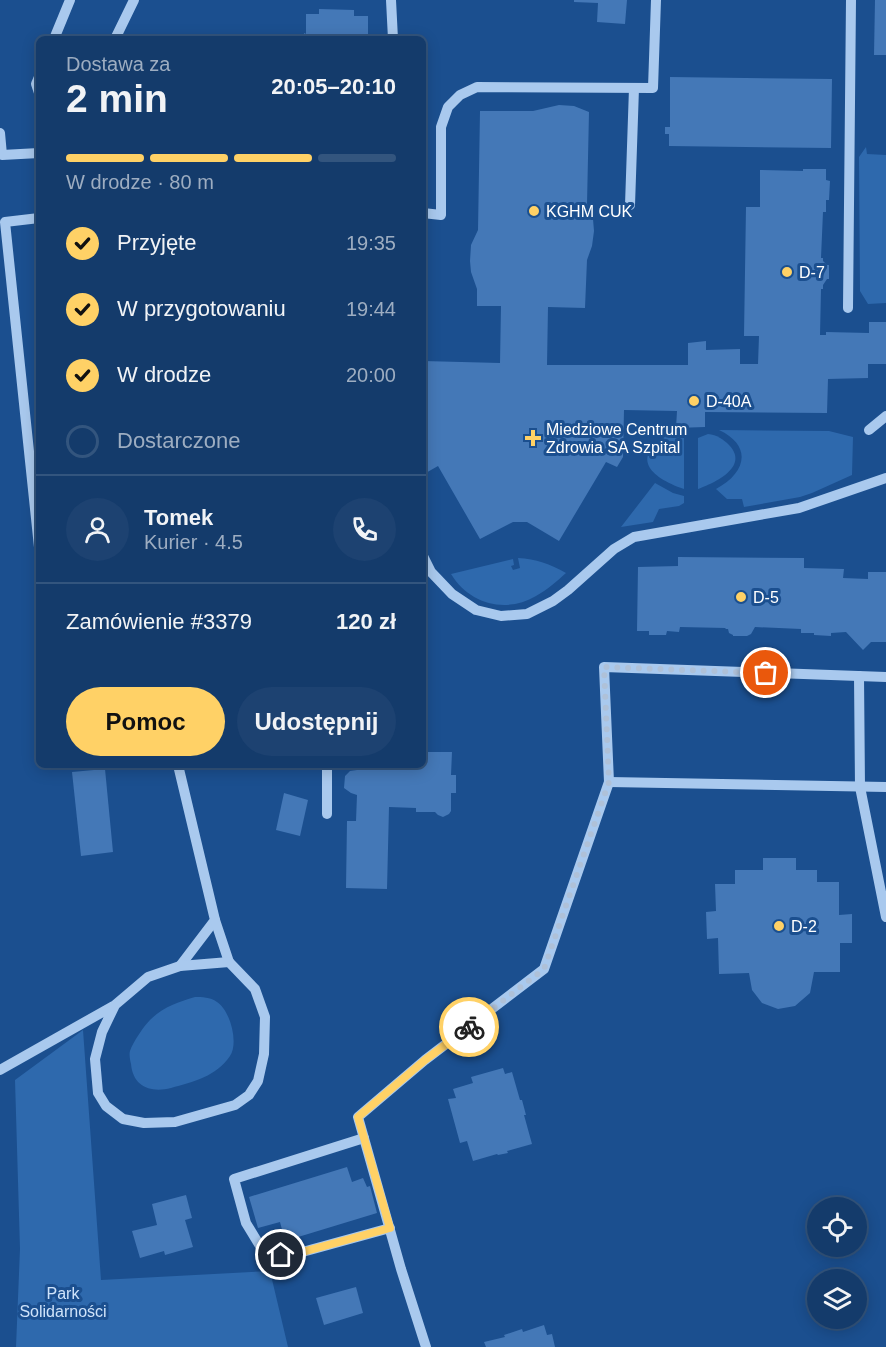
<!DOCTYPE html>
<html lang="pl">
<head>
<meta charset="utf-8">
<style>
  body { margin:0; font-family:Arial,sans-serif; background:#1d4271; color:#f1f3f6; height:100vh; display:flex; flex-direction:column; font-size:22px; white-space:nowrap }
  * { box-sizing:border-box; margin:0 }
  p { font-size:20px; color:#9dadc1 }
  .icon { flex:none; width:33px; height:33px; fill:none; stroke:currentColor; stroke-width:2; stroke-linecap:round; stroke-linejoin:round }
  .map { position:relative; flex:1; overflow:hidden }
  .drawer { position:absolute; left:36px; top:36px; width:390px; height:732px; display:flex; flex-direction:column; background:#143b6b; border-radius:9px; box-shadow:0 3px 15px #0003,0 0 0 2px #33557e }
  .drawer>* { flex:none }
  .tools { position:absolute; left:807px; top:1197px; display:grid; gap:12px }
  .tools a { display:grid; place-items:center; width:60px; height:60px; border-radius:50%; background:#143b6b; box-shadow:0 3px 15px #0003,0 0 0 2px #33557e; font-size:30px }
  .pin { position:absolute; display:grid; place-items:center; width:51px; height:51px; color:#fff; margin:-26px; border:3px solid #fff; border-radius:50%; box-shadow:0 2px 6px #0007 }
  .courier { position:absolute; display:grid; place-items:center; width:60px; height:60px; margin:-30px; border:4px solid #ffd166; border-radius:50%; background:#fff; color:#222; box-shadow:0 2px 8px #0007 }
  .head em { font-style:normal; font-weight:700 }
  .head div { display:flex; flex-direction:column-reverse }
  .head { display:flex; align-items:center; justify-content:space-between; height:102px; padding:0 30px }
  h1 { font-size:39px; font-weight:700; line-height:45px }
  .bar { display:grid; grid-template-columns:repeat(4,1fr); gap:9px 6px; align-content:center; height:72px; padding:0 30px }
  .bar i { height:8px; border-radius:4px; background:#33557e }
  .bar .selected { background:#ffd166 }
  .bar p { grid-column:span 4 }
  .line { display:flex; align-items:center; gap:15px; padding:0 30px; border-top:2px solid #33557e }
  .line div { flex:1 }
  .round { display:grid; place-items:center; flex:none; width:63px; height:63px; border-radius:32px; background:#1d4271 }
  ol { padding:0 30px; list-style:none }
  li { display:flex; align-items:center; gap:18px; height:66px }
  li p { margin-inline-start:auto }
  li .icon { padding:6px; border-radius:50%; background:#ffd166; color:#111; stroke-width:4 }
  li:last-child { color:#9dadc1 }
  li i { width:33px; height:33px; border:3px solid #33557e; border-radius:50% }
  .cta { display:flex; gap:12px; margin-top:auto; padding:12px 30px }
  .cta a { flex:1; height:69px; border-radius:36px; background:#ffd166; color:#111; font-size:24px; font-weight:700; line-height:69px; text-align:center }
  .cta a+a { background:#1d4271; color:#f1f3f6 }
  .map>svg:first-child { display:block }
  .green { fill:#2e69ad }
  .building { fill:#4478b7 }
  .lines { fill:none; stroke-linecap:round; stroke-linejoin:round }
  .minor { stroke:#a9c9ee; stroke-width:10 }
  .done { stroke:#afc1d8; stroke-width:6; stroke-dasharray:0 10.8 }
  .route { stroke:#ffd166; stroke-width:8 }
  .poi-dot { fill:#ffd166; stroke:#1b4f8f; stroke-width:2 }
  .labels { text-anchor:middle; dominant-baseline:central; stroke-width:6; stroke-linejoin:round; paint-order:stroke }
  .poi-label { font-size:16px; fill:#fff; stroke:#1b4f8f; text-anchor:start }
  .park-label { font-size:16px; fill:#cfe3fa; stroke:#1b4f8f }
</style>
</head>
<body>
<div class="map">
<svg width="886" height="1347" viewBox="0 0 886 1347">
  <rect width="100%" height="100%" fill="#1b4f8f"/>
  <g class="green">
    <path d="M866 147 867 154 886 155V303L868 304 860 291 859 157Z"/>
    <path d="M719 430 829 431 853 437 852 475 812 493 800 497 744 507 742 499H727L716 489C746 473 753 446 719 430Z"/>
    <path d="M671 433 679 437 684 438V489C649 477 629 456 671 433Z"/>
    <path d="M708 434C717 435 723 439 729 445 750 467 714 483 698 489V438Z"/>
    <path d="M655 483 673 493 684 496V503L679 506 659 509 653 522 621 527Z"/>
    <path d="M518 558C536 559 550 564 566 573 557 581 547 590 536 596 506 614 469 604 451 574L513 559 514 565 511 566 513 570 520 568Z"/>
    <path d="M195 997C202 997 210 997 217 1002 230 1010 239 1043 230 1056 217 1076 193 1082 171 1088 151 1093 133 1087 131 1064 130 1060 129 1054 130 1051 133 1042 144 1026 150 1020 163 1007 178 1002 195 997Z"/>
    <path d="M83 1030 101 1280 270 1271 288 1347H16L20 1249 15 1080Z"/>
  </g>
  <g class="building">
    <path d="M574 0H627L625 24 597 22 598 3 574 2Z"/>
    <path d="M875 0H886V55H874Z"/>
    <path d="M319 9 354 10V16H368V39H304V33L306 34V14H319Z"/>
    <path d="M670 77 832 79 831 148 669 146V134H665V127H670Z"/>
    <path d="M559 105 574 106 589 112 587 204 593 219 594 231 592 246 587 260 585 308 548 307 547 365H688V343L706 341V350L740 349V364H758L759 336H744L746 207H760V170L803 171V169H826V180L830 181 829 200H826V212H823L821 258H823V261L827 265H829V279H827L823 285V289H821L820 335H826V332L869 333V322H886V364H868V378L828 379 827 413 705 412V427L676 428 677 411 624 410 623 457 617 467 606 462 559 541 527 522H513L480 539 438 466 424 474 423 473V361L500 363 501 306H477V289L471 272 470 261 471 245 478 230 480 111H533Z"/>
    <path d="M678 557 804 558V568L844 569 843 578 868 579V572H886V642H871L863 650 846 632 831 633V636L814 635V633H801V629L755 627 751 634 747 636H733V635L729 633 728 629H725L726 628 680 627 679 632 667 631 666 635H649V631H637L638 567 678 566Z"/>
    <path d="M423 752H452L451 775H456V793H451V811L449 814 443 817 438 815 435 812H416V808L389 807 387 889 346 888 347 821H356L357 795 351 793 344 788 345 776 350 771 357 770V765H423Z"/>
    <path d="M105 769 113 852 81 856 72 772Z"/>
    <path d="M284 793 308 800 300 836 276 830Z"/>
    <path d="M763 858H796V870H817V882H839V915L852 914V943H840V972H814L810 993 795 1006 778 1009 762 1003 752 990 749 973 719 974 718 938 707 939 706 912 716 911 715 884H735V870H763Z"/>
    <path d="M503 1068 505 1074 512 1072 520 1100H522L526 1115H524L532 1144 507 1151 508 1153 498 1155 497 1154 473 1161 467 1141 460 1143 448 1099 456 1098 453 1089 473 1083 471 1077Z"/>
    <path d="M347 1167 352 1182 363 1178 367 1187 370 1186 377 1213 285 1241 280 1222 258 1228 249 1197Z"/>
    <path d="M186 1195 192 1218 185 1220 193 1247 165 1255 164 1251 140 1258 132 1231 157 1225 152 1204Z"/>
    <path d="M356 1287 363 1313 324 1325 316 1298Z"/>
    <path d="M544 1325 547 1335 552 1334 555 1347H486L484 1342 505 1337 504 1335 522 1329 523 1332Z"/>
  </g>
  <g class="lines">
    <g class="minor">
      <path d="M391 0 393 39"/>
      <path d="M54 39 70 0"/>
      <path d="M115 39 134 0"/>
      <path d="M39 77 36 84 39 93"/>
      <path d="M0 133 2 155 39 153"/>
      <path d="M630 205 634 88"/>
      <path d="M423 213 441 215V127L448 107 460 95 477 87 653 88 656 0"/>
      <path d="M39 218 5 222 39 547"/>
      <path d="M848 308 851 0"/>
      <path d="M869 430 886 416"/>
      <path d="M423 556 431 572 452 594 476 610 501 616 527 614 553 601 568 590 614 549 634 537 799 508 886 478"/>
      <path d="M859 676 860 787 886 917"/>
      <path d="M178 765 215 920 180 966"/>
      <path d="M327 765V814"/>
      <path d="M609 782 886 787"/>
      <path d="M215 920 229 962"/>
      <path d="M0 1070 115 1005 148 977 180 966 229 962 255 989 265 1017 264 1054 258 1081 249 1095 235 1105 175 1122 144 1123 123 1119 106 1106 98 1093 95 1059 102 1032 115 1005"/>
      <path d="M364 1138 234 1179 246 1223 260 1246 281 1255 306 1251 390 1228"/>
      <path d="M426 1347 401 1269 358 1117 425 1060 544 969 609 782 604 667 886 677"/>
    </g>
  </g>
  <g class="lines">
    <path class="done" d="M469 1027 544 969 609 782 604 667 766 673"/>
    <path class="route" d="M281 1255 306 1251 390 1228 358 1117 425 1060 469 1027"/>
  </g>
  <g class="poi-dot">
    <circle cx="534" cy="211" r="6"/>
    <circle cx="787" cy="272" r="6"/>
    <circle cx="694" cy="401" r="6"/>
    <path d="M530 429h6v6h6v6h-6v6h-6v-6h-6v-6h6z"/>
    <circle cx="741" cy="597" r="6"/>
    <circle cx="779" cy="926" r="6"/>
  </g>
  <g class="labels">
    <g class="poi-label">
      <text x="546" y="211">KGHM CUK</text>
      <text x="799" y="272">D-7</text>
      <text x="706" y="401">D-40A</text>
      <text x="546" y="429">Miedziowe Centrum<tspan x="546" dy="18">Zdrowia SA Szpital</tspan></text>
      <text x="753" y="597">D-5</text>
      <text x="791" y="926">D-2</text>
    </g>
    <g class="park-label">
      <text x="63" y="1293">Park<tspan x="63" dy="18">Solidarności</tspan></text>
    </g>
  </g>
</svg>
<div class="tools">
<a><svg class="icon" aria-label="locate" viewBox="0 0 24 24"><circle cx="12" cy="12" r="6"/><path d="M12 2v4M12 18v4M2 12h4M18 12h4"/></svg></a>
<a><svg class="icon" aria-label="layers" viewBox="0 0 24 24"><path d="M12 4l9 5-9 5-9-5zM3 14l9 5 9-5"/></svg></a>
</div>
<div class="pin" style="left:766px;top:673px;background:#ea580c"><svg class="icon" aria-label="bag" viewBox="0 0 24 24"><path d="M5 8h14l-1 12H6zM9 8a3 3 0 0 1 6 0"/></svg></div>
<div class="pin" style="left:281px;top:1255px;background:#1f2937"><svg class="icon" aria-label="home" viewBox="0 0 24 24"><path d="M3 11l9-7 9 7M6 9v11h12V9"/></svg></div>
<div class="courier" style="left:469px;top:1027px"><svg class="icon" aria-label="bike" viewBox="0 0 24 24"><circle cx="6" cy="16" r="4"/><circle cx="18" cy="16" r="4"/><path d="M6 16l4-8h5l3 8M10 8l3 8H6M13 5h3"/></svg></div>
<section class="drawer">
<div class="head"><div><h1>2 min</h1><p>Dostawa za</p></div><em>20:05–20:10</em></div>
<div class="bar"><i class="selected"></i><i class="selected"></i><i class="selected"></i><i></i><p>W drodze · 80 m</p></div>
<ol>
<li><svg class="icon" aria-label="check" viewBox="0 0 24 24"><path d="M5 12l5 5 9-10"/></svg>Przyjęte<p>19:35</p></li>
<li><svg class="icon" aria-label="check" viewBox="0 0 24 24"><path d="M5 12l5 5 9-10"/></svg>W przygotowaniu<p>19:44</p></li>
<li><svg class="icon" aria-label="check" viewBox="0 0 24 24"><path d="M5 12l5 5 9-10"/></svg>W drodze<p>20:00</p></li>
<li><i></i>Dostarczone</li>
</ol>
<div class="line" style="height:108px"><a class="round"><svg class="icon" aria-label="person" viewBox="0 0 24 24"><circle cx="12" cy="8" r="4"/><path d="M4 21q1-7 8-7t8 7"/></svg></a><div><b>Tomek</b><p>Kurier · 4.5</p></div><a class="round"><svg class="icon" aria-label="phone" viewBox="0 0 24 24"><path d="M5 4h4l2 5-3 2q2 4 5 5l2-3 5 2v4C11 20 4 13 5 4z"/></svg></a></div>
<div class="line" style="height:78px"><div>Zamówienie #3379</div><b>120 zł</b></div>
<div class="cta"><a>Pomoc</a><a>Udostępnij</a></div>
</section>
</div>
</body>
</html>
